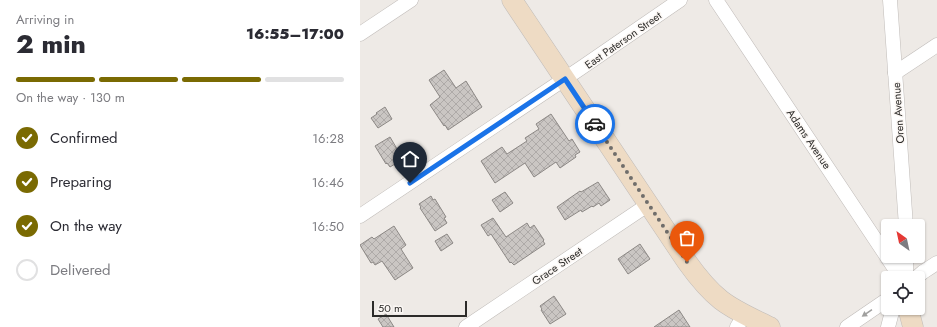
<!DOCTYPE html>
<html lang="en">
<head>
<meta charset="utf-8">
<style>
  body { margin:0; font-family:Jost,sans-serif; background:#f7f7f7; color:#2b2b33; height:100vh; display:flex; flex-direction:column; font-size:15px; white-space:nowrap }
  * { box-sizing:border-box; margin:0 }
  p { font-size:13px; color:#7c7c81 }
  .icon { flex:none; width:22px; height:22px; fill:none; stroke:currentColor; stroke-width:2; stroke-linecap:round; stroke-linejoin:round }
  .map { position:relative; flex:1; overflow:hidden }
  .details { display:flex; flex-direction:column; background:#fff; width:360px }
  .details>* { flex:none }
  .needle { width:26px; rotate:327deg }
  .tools { position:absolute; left:521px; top:219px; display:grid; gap:8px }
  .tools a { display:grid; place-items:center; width:44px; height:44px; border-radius:4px; background:#fff; box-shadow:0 1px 3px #0004; font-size:20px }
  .scale { position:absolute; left:12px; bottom:10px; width:95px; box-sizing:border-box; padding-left:4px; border:2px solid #2c2b29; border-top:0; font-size:11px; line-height:14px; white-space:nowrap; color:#2c2b29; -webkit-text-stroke:3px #fbf7f4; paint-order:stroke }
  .pin { position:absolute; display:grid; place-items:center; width:34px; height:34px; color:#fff; margin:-41px -17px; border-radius:50% 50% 50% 0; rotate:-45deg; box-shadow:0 0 4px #0007 }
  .pin .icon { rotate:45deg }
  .courier { position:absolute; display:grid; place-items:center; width:40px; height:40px; margin:-20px; border:3px solid #1a73e8; border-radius:50%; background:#fff; color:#222; box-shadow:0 1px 5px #0007 }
  .overview em { font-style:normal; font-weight:800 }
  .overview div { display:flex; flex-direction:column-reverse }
  .overview { display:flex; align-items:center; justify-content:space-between; height:68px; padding:0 16px }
  h1 { font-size:26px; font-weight:800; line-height:30px }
  .bar { display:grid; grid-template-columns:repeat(4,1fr); gap:6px 4px; align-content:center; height:48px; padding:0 16px }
  .bar i { height:5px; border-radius:3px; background:#e1e1e2 }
  .bar .active { background:#7a6a02 }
  .bar p { grid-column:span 4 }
  ol { padding:0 16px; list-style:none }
  li { display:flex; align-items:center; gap:12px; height:44px }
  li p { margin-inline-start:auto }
  li .icon { padding:4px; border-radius:50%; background:#7a6a02; color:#fff; stroke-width:4 }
  li:last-child { color:#7c7c81 }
  li i { width:22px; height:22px; border:2px solid #e1e1e2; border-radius:50% }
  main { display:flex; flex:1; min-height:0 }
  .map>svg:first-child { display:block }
  .building { fill:url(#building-cross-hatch); stroke:#8c8885 }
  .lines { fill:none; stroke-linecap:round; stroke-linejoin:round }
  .street-casing { stroke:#c0bcb9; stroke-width:15 }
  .secondary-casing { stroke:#c0bcb9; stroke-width:21 }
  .street { stroke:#fff; stroke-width:14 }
  .secondary { stroke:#eedbc4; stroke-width:20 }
  .oneway { fill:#a0a09f }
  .done { stroke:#706e6b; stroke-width:4; stroke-dasharray:0 7.2 }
  .route { stroke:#1a73e8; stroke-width:5 }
  .labels { text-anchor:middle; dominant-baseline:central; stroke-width:3; stroke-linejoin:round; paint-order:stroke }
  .street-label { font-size:11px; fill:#2c2b29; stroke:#fbf7f4 }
</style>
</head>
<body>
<main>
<section class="details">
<div class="overview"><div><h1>2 min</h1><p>Arriving in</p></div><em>16:55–17:00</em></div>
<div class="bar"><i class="active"></i><i class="active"></i><i class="active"></i><i></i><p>On the way · 130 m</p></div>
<ol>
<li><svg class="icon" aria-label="check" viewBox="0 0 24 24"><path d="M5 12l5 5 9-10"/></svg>Confirmed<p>16:28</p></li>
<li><svg class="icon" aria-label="check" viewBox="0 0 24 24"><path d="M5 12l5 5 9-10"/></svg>Preparing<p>16:46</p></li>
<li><svg class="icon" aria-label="check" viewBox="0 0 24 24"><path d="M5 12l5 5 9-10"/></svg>On the way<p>16:50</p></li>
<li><i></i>Delivered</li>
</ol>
</section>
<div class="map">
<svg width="577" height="327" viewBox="0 0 577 327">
  <defs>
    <pattern id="building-cross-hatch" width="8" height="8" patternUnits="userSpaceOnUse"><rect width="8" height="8" fill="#cac6c3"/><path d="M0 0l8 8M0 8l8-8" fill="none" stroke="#aeaaa8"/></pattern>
  </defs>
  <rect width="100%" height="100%" fill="#eeeae6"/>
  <g class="building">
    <path d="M84 70 96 88 106 81 122 107 88 130 85 125 84 126 70 105 80 97 69 80Z"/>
    <path d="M25 107 32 119 18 128 11 118 17 114 16 113Z"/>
    <path d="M191 114 209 141 212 139 220 152 215 155 216 157 200 168 196 162 174 177 165 163 135 183 121 161 142 147 147 154 167 141 165 138 179 129 176 124Z"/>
    <path d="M30 137 43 159 30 167 27 163 26 164 15 146Z"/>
    <path d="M238 182 250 200 241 206 239 203 233 207 232 206 222 212 221 210 205 220 197 207 220 191 221 192Z"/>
    <path d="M145 192 153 203 140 212 132 200Z"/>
    <path d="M71 196 73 200 75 199 86 217 84 218 87 223 75 231 60 208 61 207 59 204Z"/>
    <path d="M133 218 146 237 167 223 170 228 174 225 184 240 183 241 185 244 154 265 151 262 150 263 131 234 128 236 121 225Z"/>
    <path d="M34 226 46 245 41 249 53 268 35 280 22 261 15 265 13 262 11 263 0 245 12 237 14 239Z"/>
    <path d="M87 234 93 243 81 251 75 241Z"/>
    <path d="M280 244 290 259 268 274 258 259Z"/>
    <path d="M194 296 206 314 190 324 181 310 182 309 180 306Z"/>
    <path d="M319 310 330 327H294Z"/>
    <path d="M26 314 34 327H23L18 319Z"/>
  </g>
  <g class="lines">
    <g class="street-casing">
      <g id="street">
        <path d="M356 0 541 278"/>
        <path d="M530 0 546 226"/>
        <path d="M0 34 51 0"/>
        <path d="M535 73 577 45"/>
        <path d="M0 216 221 68 320 0"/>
        <path d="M546 278V256"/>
        <path d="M556 278 563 272 577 263"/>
        <path d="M106 327 289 204"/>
        <path d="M377 327 385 314"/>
        <path d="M487 327 528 299"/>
        <path d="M528 327 533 308"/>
      </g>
    </g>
    <g class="secondary-casing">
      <g id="secondary">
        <path d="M152 0 327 262C337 276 347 289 361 300 375 311 394 319 410 327"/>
        <path d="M548 308 553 327"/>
      </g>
    </g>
    <use href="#street" class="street"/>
    <use href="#secondary" class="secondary"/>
  </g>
  <defs><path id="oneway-solid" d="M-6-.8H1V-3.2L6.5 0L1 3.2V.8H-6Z"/></defs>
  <use class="oneway" href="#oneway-solid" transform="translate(507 313) rotate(146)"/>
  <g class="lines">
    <path class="done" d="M235 124 327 262"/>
    <path class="route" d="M50 183 205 79 235 124"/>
  </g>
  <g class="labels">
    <g class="street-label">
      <text transform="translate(263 40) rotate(-35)">East Paterson Street</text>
      <text transform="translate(538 113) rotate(-94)">Oren Avenue</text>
      <text transform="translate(449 139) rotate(56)">Adams Avenue</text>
      <text transform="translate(197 266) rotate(-34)">Grace Street</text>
    </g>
  </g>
</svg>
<div class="tools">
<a><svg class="needle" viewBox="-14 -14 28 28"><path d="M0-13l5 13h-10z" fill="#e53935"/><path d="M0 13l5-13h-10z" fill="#7c7c81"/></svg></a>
<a><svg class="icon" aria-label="locate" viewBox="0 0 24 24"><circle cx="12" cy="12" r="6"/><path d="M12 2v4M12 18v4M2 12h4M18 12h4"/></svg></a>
</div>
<div class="scale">50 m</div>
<div class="pin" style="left:327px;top:262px;background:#ea580c"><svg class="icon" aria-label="bag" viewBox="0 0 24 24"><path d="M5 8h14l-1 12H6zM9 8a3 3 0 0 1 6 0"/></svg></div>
<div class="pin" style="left:50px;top:183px;background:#1f2937"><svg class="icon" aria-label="home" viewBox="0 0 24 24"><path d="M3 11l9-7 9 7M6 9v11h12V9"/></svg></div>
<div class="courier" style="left:235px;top:124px"><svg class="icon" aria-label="car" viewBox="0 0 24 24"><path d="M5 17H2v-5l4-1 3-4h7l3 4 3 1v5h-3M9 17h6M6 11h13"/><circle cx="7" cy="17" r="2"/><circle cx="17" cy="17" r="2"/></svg></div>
</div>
</main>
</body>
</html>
